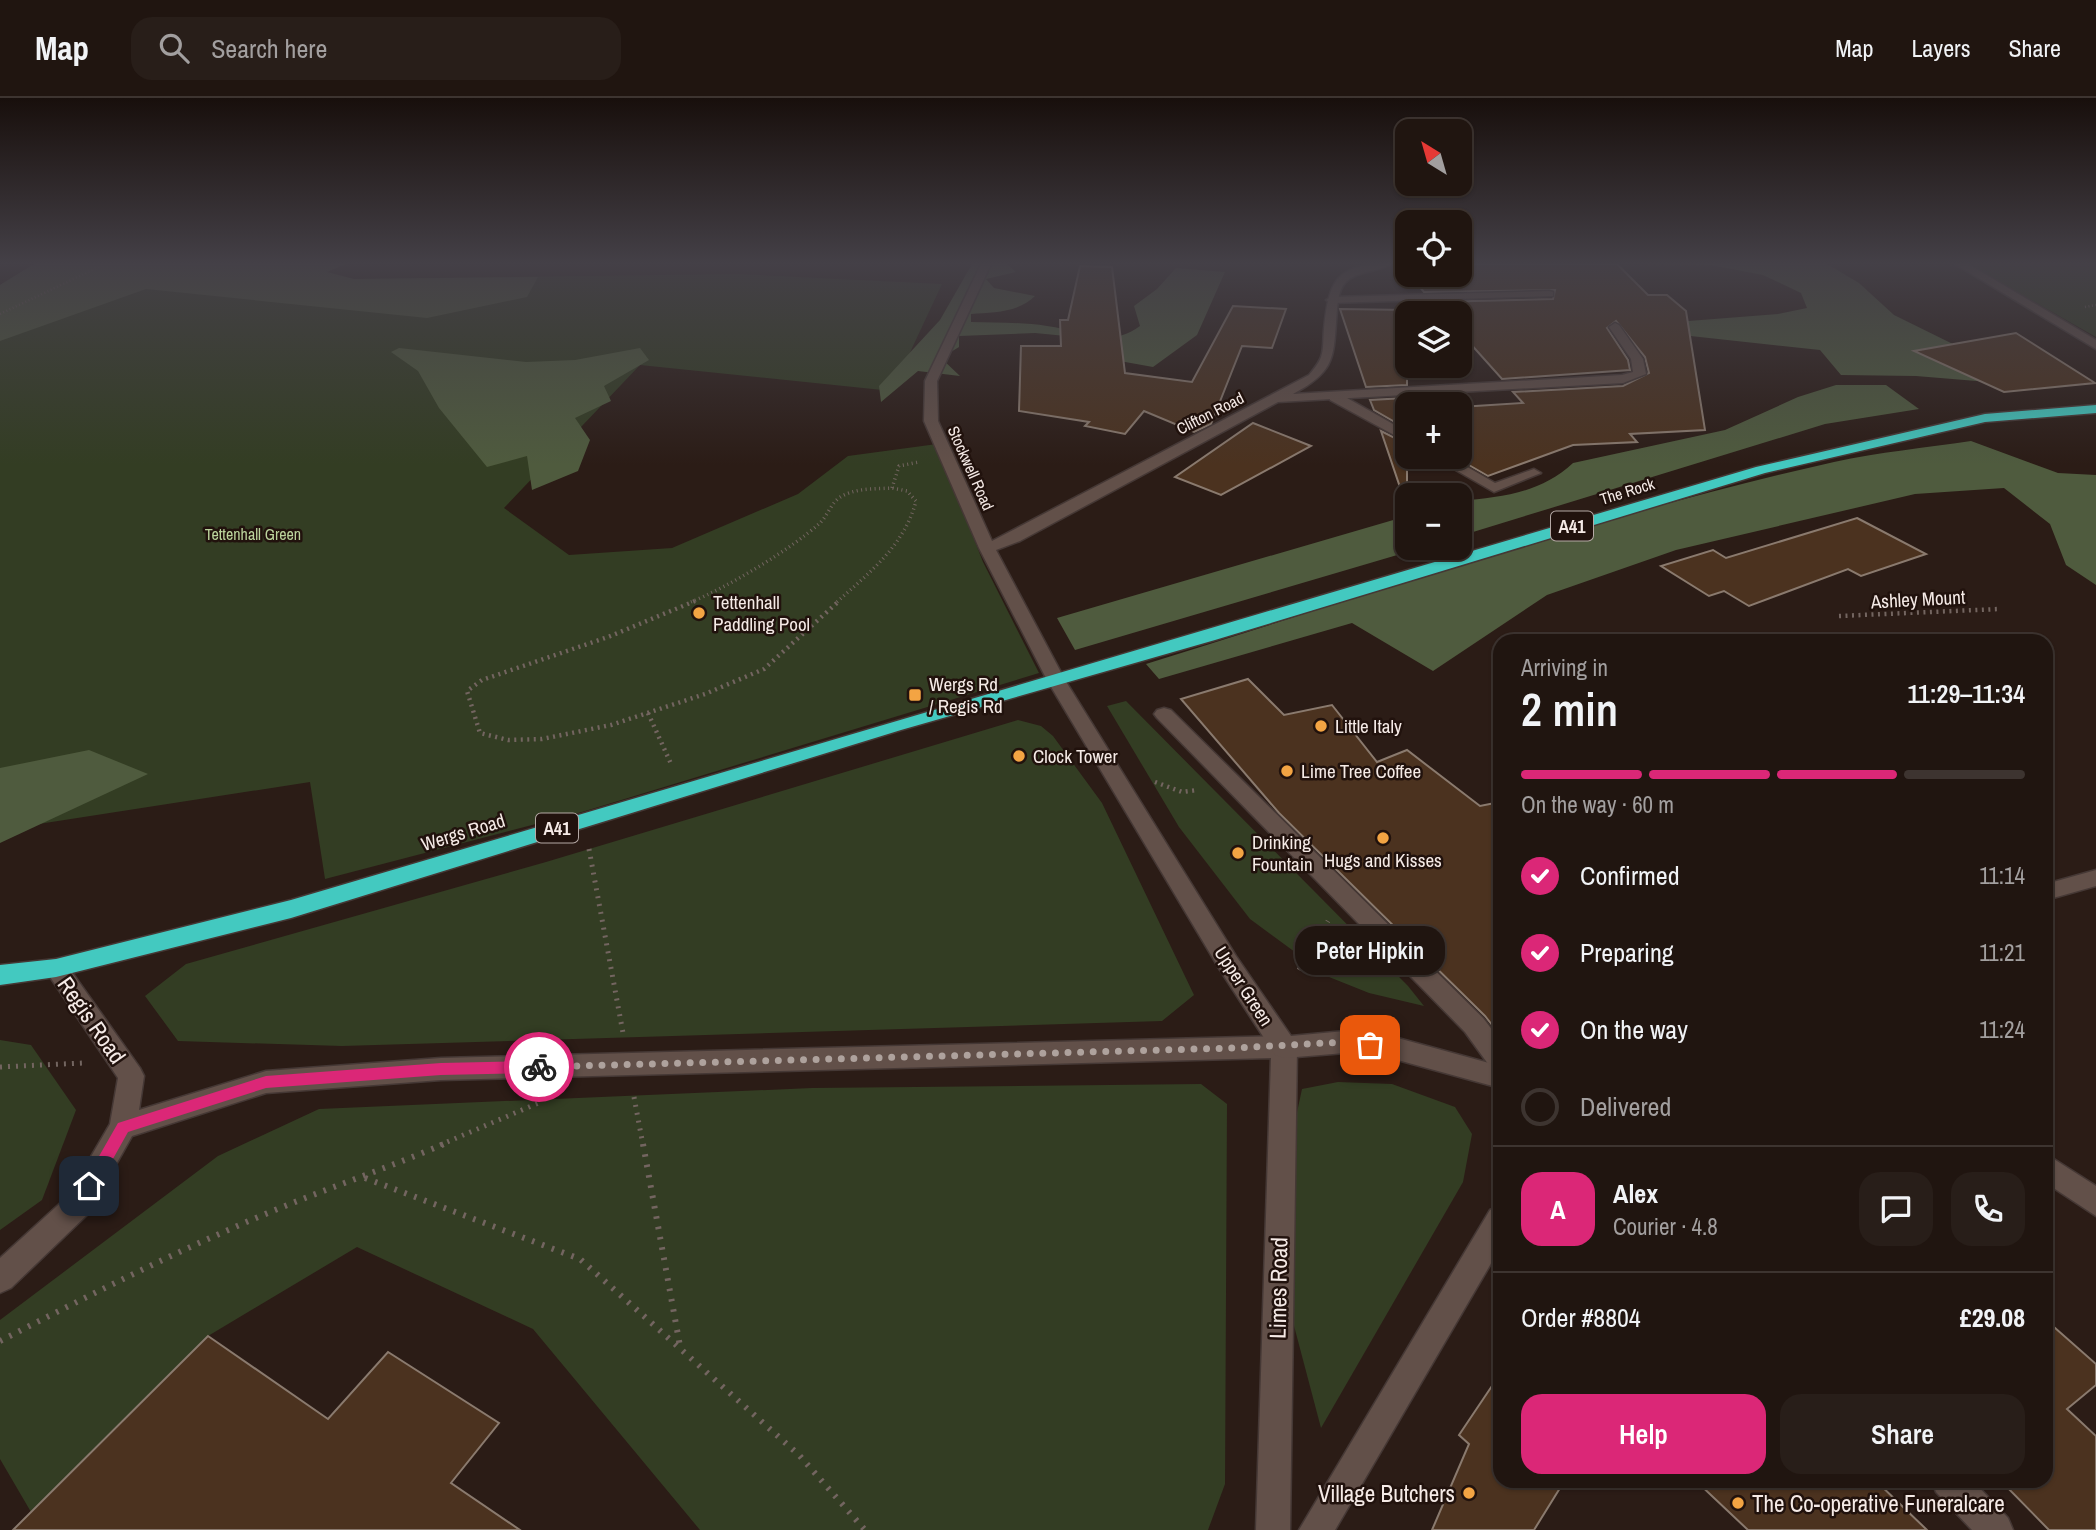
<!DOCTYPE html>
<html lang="en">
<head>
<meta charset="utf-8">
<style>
  body { margin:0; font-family:"Archivo Narrow",sans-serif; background:#281e19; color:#f1f3f6; height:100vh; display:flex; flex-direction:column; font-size:26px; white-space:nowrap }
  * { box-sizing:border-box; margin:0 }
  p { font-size:23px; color:#a29f9f }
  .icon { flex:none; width:38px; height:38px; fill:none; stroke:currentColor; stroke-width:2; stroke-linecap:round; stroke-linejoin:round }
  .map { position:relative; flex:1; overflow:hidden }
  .panel { position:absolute; left:1493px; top:536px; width:560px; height:854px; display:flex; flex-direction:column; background:#201510; border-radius:21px; box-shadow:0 2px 5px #0004,0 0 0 2px #3d3430 }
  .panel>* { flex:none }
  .needle { width:46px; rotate:323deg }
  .tools { position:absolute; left:1395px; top:21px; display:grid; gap:14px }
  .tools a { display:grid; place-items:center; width:77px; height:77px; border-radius:14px; background:#201510; box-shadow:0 2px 5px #0004,0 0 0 2px #3d3430; font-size:35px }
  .pin { position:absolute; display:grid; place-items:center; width:60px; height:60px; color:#fff; margin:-30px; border-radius:14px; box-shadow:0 4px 10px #0006 }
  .courier { position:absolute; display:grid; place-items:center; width:70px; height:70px; margin:-35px; border:5px solid #db2777; border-radius:50%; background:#fff; color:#222; box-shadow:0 2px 9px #0007 }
  .bubble { position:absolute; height:49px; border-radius:21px; background:#201510; box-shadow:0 2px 5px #0004,0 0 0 2px #3d3430; font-size:23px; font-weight:600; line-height:49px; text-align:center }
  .headline em { font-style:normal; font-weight:600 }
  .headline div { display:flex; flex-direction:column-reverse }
  .headline { display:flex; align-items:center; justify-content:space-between; height:119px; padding:0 28px }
  h1 { font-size:46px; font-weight:600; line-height:52px }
  .bar { display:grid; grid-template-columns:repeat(4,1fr); gap:10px 7px; align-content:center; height:84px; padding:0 28px }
  .bar i { height:9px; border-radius:5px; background:#3d3430 }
  .bar .active { background:#db2777 }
  .bar p { grid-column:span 4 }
  .line { display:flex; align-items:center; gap:18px; padding:0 28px; border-top:2px solid #3d3430 }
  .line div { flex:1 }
  .round { display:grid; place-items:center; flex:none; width:74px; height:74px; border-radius:21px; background:#281e19 }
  ol { padding:0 28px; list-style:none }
  li { display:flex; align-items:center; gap:21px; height:77px }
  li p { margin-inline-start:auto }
  li .icon { padding:7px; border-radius:50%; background:#db2777; color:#fff; stroke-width:4 }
  li:last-child { color:#a29f9f }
  li i { width:38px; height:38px; border:4px solid #3d3430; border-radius:50% }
  .action { display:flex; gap:14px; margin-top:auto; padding:14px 28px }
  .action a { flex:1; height:80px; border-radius:21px; background:#db2777; color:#fff; font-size:28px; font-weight:600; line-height:80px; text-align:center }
  .action a+a { background:#281e19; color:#f1f3f6 }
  header { display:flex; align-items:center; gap:42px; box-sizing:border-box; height:98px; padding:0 35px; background:#201510; border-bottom:2px solid #3d3430 }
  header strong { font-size:33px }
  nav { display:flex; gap:38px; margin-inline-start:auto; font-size:24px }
  .search { width:490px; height:63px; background:#281e19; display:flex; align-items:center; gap:18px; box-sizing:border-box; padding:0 24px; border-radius:21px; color:#a29f9f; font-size:26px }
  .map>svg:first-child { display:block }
  .green { fill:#333d23 }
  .forest { fill:#4f5b3e }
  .building { fill:#4b321f; stroke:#8a7a6e; stroke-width:2 }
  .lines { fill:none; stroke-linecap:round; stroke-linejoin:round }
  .lane-casing { stroke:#453835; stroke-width:3 }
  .street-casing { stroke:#453835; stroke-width:3 }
  .secondary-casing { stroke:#453835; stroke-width:3 }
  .highway-casing { stroke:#453835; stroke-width:3 }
  .path-far4 { stroke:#736560; stroke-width:2.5; stroke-dasharray:1 2.5; stroke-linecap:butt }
  .path-far3 { stroke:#736560; stroke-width:3.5; stroke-dasharray:1 3.5; stroke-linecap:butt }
  .path-far2 { stroke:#736560; stroke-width:4.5; stroke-dasharray:2 4.5; stroke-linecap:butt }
  .path-far1 { stroke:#736560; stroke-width:5; stroke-dasharray:2 6; stroke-linecap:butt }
  .path { stroke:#736560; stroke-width:6; stroke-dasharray:2.5 8; stroke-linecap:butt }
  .lane { fill:#625049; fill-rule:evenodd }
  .street { fill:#625049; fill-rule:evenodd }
  .secondary { fill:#625049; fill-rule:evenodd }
  .highway { fill:#43c9c0; fill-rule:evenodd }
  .route { fill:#db2777 }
  .done { stroke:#aea29d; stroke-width:7; stroke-dasharray:0 12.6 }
  .poi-dot { fill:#f3a443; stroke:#21120d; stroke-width:2.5 }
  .labels { text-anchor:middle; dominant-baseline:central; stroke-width:5; stroke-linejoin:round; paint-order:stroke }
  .far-street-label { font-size:16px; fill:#f5eae6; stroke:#21120d }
  .far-park-label { font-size:16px; fill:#bbd39c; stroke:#21120d }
  .shield { fill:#21120d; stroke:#b5a9a5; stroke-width:2 }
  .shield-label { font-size:18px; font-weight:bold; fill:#f5eae6 }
  .street-label { font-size:19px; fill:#f5eae6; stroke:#21120d }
  .poi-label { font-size:19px; fill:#f5eae6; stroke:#21120d; text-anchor:start }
  .near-street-label { font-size:23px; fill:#f5eae6; stroke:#21120d }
  .near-poi-label { font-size:23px; fill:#f5eae6; stroke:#21120d; text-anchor:end }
</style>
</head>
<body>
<header>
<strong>Map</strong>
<div class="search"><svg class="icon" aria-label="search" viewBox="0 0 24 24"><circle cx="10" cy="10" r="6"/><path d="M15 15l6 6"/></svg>Search here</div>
<nav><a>Map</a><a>Layers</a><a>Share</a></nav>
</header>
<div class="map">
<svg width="2096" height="1432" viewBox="0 0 2096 1432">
  <rect width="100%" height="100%" fill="#2b1c16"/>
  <g class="green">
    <path d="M34 166 354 181 738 176 942 186 892 293 640 267 504 410 569 457 672 450 798 396 848 358 937 346 983 464 1039 575 582 714 325 781 310 684 0 732V187Z"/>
    <path d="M1968 166H2096V239Z"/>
    <path d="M1126 603 1408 888 1424 908 1369 895 1329 879 1250 821 1179 729 1107 608Z"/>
    <path d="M1018 622 1041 628 1053 638 1102 705 1194 897 1162 923 342 948 178 943 145 898 186 866 546 764Z"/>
    <path d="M0 942 31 947 76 1012 42 1102 0 1132Z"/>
    <path d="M1338 984 1392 986 1455 1009 1472 1036 1463 1084 1321 1330 1293 1224V1033L1302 991Z"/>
    <path d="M1201 986 1227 1006 1225 1386 1208 1432H700L533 1231 357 1149 208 1238 31 1414 0 1361V1222L218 1058 319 1011 812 990Z"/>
  </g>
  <g class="forest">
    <path d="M34 166H346L327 174 354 181 538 179 527 199 427 220 146 191 0 243V187Z"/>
    <path d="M972 166H1007L1016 174 986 181 994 190 1035 198C1018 215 993 214 971 216V224C996 225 1022 224 1047 228 1082 232 1107 252 1140 228L1134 208 1157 191 1176 170 1225 174 1197 237 1153 269 1092 258 1066 238 1035 235 959 238V249L941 260 960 278 918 273 881 304 879 288 940 222Z"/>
    <path d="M1629 166H1827L1859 185 1894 217 2038 288 1916 278 1841 277 1820 252 1663 235 1650 226 1778 216 1807 210 1801 195 1763 177 1711 167Z"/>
    <path d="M399 250 526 264 575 262 640 250 649 262 604 288 611 303 575 320 590 342 578 373 532 392 527 358 487 369 439 310 418 273 391 254Z"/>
    <path d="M1836 287H1886L1919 311 1825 326 1460 438V403C1502 399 1541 395 1573 365L1725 332 1798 299Z"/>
    <path d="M1971 343 2058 375 2096 377V487L2066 467 2050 426 2004 390 1915 396 1676 452 1547 497 1433 573 1352 525 1159 581 1146 566C1374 495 1601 416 1834 364 1879 354 1925 350 1971 343Z"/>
    <path d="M1407 418V450H1421L1075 552 1057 520Z"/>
    <path d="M89 652 148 676 0 745V670Z"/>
  </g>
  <g class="building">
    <path d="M1460 166H1617L1648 197H1667L1686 213 1705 332 1630 336 1637 344 1573 347 1488 378 1455 359H1460V309L1523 305 1513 294 1623 288 1649 275 1645 259 1616 223 1607 230 1628 262 1630 272 1502 281 1460 234V215H1443L1433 204 1553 201 1555 192 1424 194 1409 177H1460Z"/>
    <path d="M1080 168 1112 169 1125 275 1192 284 1233 208 1286 211 1272 250 1242 248 1211 326 1194 334 1144 313 1125 336 1085 328 1089 324 1019 313 1021 248H1061L1060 222H1068Z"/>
    <path d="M1340 211 1407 212V287L1366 289Z"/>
    <path d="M2016 235 2095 285 2004 294 1914 253Z"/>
    <path d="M1424 299 1438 306H1407V331L1374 312 1370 302Z"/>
    <path d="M1253 325 1311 348 1221 397 1175 379Z"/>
    <path d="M1381 333 1407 346V391L1401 392Z"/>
    <path d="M1857 420 1926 456 1861 478 1848 471 1749 508 1724 493 1709 498 1661 468 1713 452 1726 460Z"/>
    <path d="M1248 581 1284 617 1332 607 1377 664 1407 652 1480 708 1500 704V937L1485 918 1279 715 1181 601Z"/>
    <path d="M2046 1222 2096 1266V1287L2067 1311 2096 1338V1432H2049L2000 1382H2046Z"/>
    <path d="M208 1238 328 1321 388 1254 499 1325 451 1385 520 1432H13Z"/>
    <path d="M1500 1276V1382H1565L1534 1432H1432L1469 1346 1459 1337Z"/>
    <path d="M1695 1382H1875L1927 1432H1748Z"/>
  </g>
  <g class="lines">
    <g class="lane-casing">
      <g id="lane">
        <path d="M1549 193 1553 194V198L1332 205 1326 202 1332 199Z"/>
        <path d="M1330 296H1340L1407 334V344L1330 302Z"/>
        <path d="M1433 359H1450L1495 385 1534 371 1541 375 1494 394Z"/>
        <path d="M2046 1056 2096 1088V1118L2046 1085Z"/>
      </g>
    </g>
    <g class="street-casing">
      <g id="street">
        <path d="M981 166H991L937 283 938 323 992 443 1309 277C1313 272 1319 265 1321 259 1324 251 1323 240 1324 231 1329 182 1336 166 1390 166 1377 175 1357 172 1345 185 1339 192 1338 202 1337 211 1333 258 1338 272 1293 296L1622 277 1633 274 1631 261 1609 229 1615 225 1619 227 1643 261 1646 276 1623 285 1278 304 1020 443 996 452 1065 582 1056 588 1047 582 979 450 924 323 925 283Z"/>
        <path d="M1955 166H1968L2096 242V251Z"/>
        <path d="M1164 610 1171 612 1483 920 1500 942V973L1491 970 1465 934 1157 620 1154 616 1157 612Z"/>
        <path d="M2096 772V788L2046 802V786Z"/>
        <path d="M56 861 64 863 140 970 144 978 139 1012 266 973 441 960 1284 938 1293 941 1297 949 1290 1432H1256L1271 960 441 982 266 995 132 1038 88 1116 11 1190 0 1195V1160L68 1098 110 1026 118 980 44 870 48 863Z"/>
        <path d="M1500 1108V1150L1335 1432H1299L1490 1112Z"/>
      </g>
    </g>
    <g class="secondary-casing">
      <g id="secondary">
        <path d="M1056 576 1065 582 1236 858 1291 938 1345 933 1394 939 1500 968V990L1394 961 1345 955 1284 960 1275 957 1220 872 1047 582Z"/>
        <path d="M1931 1382H1972L2008 1420 2013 1432H1972L1936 1394Z"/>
      </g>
    </g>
    <g class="highway-casing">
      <path id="highway" d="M2096 307V315L1985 324 1765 375 1215 542 901 632 291 820 56 879 0 887V867L56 861 291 802 1756 369 1985 316Z"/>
    </g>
    <g class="path-far4">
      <path d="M2085 209 2096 207"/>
      <path d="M0 216 105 166"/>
    </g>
    <g class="path-far3">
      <path d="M892 390 899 368 919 364"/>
      <path d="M691 504C728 489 790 452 820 425 829 416 831 403 844 397 859 390 876 391 892 390"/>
      <path d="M837 504C869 475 905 447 916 403L907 393 892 390"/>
    </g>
    <g class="path-far2">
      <path d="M695 503 608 539 482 582 467 593 480 635 508 642 542 641 611 627 705 596 764 571 839 503"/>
      <path d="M1839 518 1999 511"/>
      <path d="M648 615 672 668"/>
      <path d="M1155 684 1182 694 1197 692"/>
    </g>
    <g class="path-far1">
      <path d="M589 751 623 935"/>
      <path d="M1299 872 1328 823"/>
      <path d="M0 969 83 965"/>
      <path d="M634 999 643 1047"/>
      <path d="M440 1047 543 1003"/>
    </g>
    <g class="path">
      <path d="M643 1046 680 1248"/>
      <path d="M365 1080 580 1161 799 1357 865 1432"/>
      <path d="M0 1243C92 1196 184 1149 280 1110 334 1088 390 1069 444 1046"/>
    </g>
    <use href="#lane" class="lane"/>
    <use href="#street" class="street"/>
    <use href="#secondary" class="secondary"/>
    <use href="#highway" class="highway"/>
  </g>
  <linearGradient id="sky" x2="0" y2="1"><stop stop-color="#180f0c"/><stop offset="0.45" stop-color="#444047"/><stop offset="1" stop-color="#444047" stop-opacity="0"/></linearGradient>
  <rect width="2096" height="367" fill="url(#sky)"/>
  <path class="route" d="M539 963 546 969 539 975 441 977 266 990 128 1034 95 1093H84L82 1088 118 1025 266 978 441 965Z"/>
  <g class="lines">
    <path class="done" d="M539 969 1234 950 1345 944 1370 947"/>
  </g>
  <g class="poi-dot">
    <circle cx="699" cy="515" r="7"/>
    <rect x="908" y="590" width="14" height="14" rx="3.5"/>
    <circle cx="1321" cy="628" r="7"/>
    <circle cx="1019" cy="658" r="7"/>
    <circle cx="1287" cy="673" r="7"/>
    <circle cx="1383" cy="740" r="7"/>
    <circle cx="1238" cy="755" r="7"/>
    <circle cx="1469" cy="1395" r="7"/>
    <circle cx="1738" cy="1405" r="7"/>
  </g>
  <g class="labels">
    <g class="far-street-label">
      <text transform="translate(1210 315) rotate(-27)">Clifton Road</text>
      <text transform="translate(971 370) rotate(66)">Stockwell Road</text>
      <text transform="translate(1627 393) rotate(-17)">The Rock</text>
    </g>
    <g class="far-park-label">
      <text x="253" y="436">Tettenhall Green</text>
    </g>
    <g class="shield">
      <rect x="1551" y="413.5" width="42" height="29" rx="5"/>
      <rect x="536" y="715.5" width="42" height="29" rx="5"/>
    </g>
    <g class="shield-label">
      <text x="1572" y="428">A41</text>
      <text x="557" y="730">A41</text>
    </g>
    <g class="street-label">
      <text transform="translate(1918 501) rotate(-3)">Ashley Mount</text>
      <text transform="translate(463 734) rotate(-17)">Wergs Road</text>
      <text transform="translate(1244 888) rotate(57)">Upper Green</text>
    </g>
    <g class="poi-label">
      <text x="713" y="504">Tettenhall<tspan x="713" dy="22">Paddling Pool</tspan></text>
      <text x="929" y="586">Wergs Rd<tspan x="929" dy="22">/ Regis Rd</tspan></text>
      <text x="1335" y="628">Little Italy</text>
      <text x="1033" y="658">Clock Tower</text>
      <text x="1301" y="673">Lime Tree Coffee</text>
      <text x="1252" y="744">Drinking<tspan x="1252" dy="22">Fountain</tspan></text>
      <text x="1383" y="762" text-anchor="middle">Hugs and Kisses</text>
    </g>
    <g class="near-street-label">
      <text transform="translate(92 922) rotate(55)">Regis Road</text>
      <text transform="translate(1278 1190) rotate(-89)">Limes Road</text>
    </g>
    <g class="near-poi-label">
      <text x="1455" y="1395">Village Butchers</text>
      <text x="1752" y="1405" text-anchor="start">The Co-operative Funeralcare</text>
    </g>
  </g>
</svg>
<div class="tools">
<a><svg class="needle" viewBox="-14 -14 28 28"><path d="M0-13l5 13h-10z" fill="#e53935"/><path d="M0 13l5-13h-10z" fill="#a29f9f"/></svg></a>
<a><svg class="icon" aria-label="locate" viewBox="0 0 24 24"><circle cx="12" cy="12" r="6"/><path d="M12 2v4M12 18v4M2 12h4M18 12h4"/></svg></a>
<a><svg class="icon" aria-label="layers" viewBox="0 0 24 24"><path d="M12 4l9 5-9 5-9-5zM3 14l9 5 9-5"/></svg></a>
<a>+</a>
<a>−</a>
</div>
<div class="pin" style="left:1370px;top:947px;background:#ea580c"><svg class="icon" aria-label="bag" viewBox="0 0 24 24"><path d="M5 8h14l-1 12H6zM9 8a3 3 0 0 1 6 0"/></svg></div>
<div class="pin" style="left:89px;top:1088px;background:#1f2937"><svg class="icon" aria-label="home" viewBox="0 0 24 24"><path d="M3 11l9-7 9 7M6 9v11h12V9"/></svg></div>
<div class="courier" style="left:539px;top:969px"><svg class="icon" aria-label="bike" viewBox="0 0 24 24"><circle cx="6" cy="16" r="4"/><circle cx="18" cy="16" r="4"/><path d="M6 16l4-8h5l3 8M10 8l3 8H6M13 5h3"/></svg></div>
<div class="bubble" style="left:1295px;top:828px;width:150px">Peter Hipkin</div>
<section class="panel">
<div class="headline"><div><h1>2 min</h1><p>Arriving in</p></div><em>11:29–11:34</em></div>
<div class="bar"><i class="active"></i><i class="active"></i><i class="active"></i><i></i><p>On the way · 60 m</p></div>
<ol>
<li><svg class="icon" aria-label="check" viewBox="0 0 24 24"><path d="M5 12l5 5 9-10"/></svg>Confirmed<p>11:14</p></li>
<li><svg class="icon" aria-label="check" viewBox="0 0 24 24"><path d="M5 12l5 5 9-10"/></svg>Preparing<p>11:21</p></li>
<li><svg class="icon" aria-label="check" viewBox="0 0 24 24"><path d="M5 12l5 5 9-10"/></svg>On the way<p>11:24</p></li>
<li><i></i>Delivered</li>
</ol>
<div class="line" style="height:126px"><b class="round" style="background:#db2777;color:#fff">A</b><div><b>Alex</b><p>Courier · 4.8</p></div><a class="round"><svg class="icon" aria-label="chat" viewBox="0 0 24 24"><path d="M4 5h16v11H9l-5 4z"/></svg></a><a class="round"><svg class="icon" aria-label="phone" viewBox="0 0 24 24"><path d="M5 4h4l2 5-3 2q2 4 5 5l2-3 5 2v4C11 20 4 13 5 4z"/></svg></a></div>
<div class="line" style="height:91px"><div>Order #8804</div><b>£29.08</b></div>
<div class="action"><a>Help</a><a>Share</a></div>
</section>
</div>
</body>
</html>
